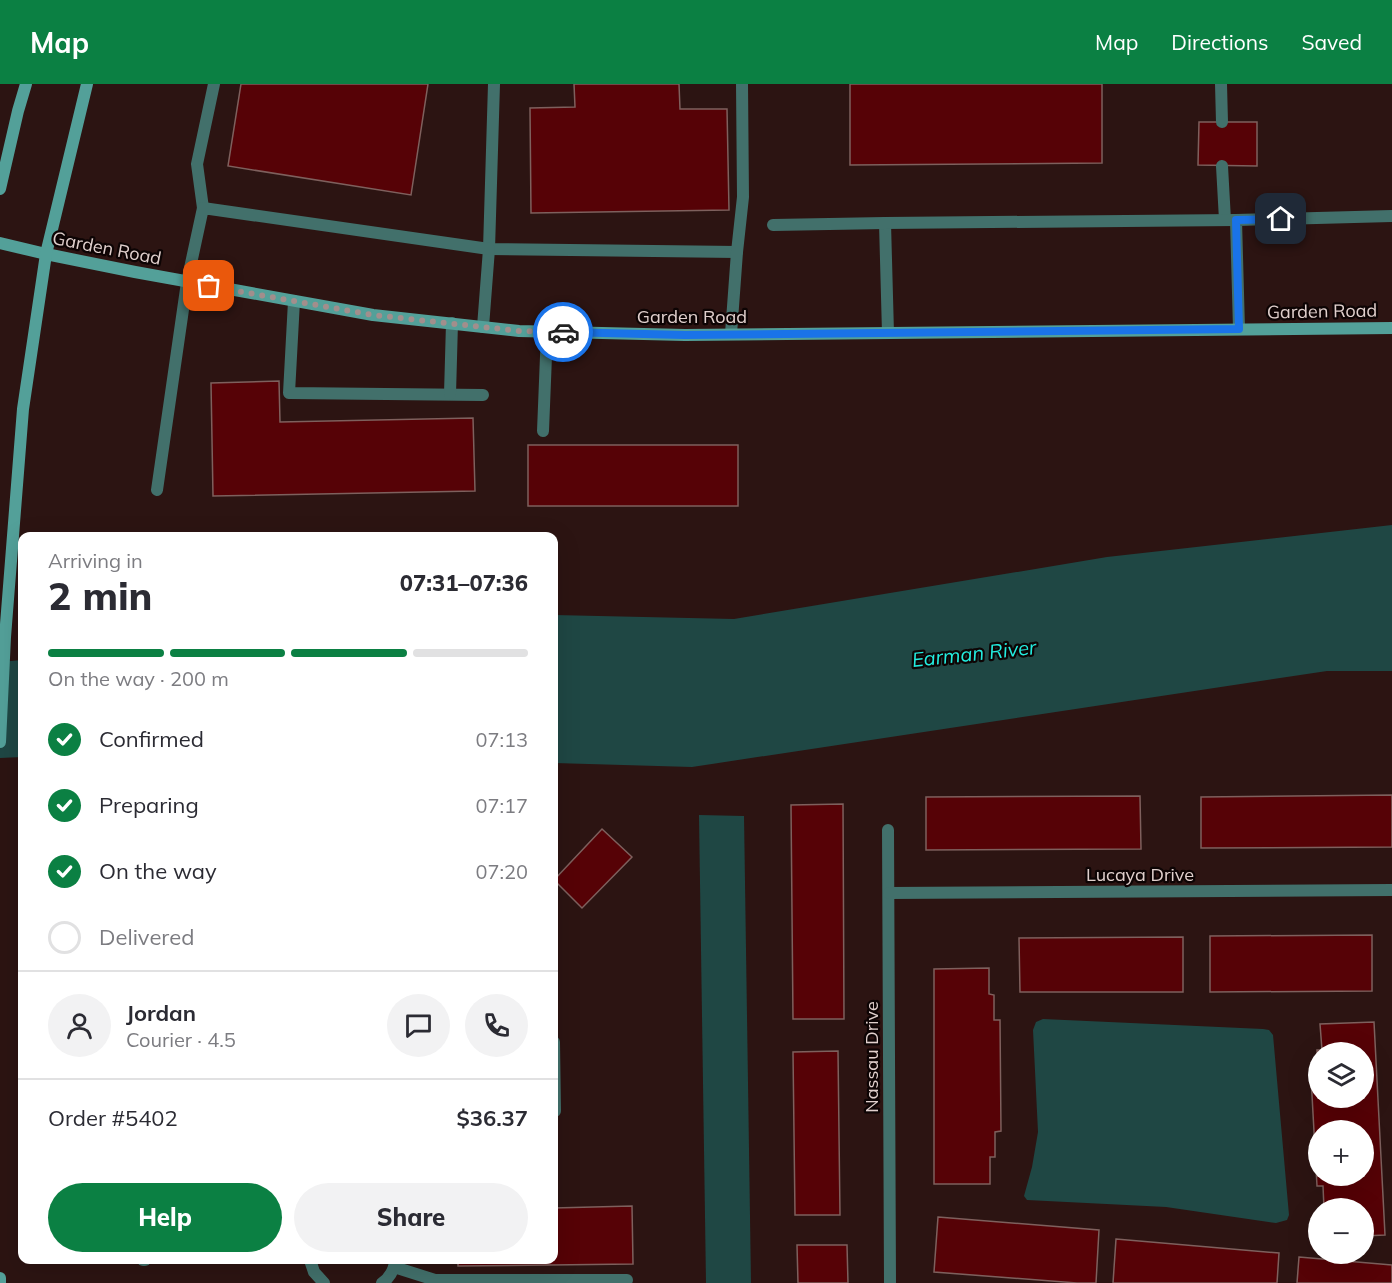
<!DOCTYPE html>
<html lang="en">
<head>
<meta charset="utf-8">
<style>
  body { margin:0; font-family:Mulish,sans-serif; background:#f2f2f3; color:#2b2b33; height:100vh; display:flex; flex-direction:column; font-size:22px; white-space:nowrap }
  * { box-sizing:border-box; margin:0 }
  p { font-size:20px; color:#7c7c81 }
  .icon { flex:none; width:33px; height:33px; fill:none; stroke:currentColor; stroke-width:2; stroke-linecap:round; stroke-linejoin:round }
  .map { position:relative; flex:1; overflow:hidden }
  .details { position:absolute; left:18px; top:448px; width:540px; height:732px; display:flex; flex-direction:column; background:#fff; border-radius:12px; box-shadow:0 6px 24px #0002 }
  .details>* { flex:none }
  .controls { position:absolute; left:1308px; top:958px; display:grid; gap:12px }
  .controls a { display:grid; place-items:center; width:66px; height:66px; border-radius:50%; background:#fff; box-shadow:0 6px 24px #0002; font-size:30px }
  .pin { position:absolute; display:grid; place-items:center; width:51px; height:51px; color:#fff; margin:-26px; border-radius:12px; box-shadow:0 3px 9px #0006 }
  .courier { position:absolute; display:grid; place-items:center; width:60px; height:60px; margin:-30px; border:4px solid #1a73e8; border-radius:50%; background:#fff; color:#222; box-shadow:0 2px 8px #0007 }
  .summary em { font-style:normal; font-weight:800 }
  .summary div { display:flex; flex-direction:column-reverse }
  .summary { display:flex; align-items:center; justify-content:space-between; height:102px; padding:0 30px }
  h1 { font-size:39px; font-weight:800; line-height:45px }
  .bar { display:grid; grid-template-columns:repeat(4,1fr); gap:9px 6px; align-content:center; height:72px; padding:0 30px }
  .bar i { height:8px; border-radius:4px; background:#e1e1e2 }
  .bar .current { background:#0b8043 }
  .bar p { grid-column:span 4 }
  .line { display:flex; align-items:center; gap:15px; padding:0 30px; border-top:2px solid #e1e1e2 }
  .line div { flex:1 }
  .round { display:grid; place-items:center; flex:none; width:63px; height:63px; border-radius:32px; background:#f2f2f3 }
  ol { padding:0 30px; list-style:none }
  li { display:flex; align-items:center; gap:18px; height:66px }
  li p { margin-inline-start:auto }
  li .icon { padding:6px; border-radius:50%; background:#0b8043; color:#fff; stroke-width:4 }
  li:last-child { color:#7c7c81 }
  li i { width:33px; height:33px; border:3px solid #e1e1e2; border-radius:50% }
  .cta { display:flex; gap:12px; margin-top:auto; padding:12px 30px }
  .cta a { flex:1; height:69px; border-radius:36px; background:#0b8043; color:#fff; font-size:24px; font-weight:800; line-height:69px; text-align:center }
  .cta a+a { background:#f2f2f3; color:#2b2b33 }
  header { display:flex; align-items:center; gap:36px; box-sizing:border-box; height:84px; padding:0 30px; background:#0b8043; color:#fff }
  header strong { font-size:28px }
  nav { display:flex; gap:33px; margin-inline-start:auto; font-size:21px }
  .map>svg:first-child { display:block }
  .water { fill:#1f4744 }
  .building { fill:#560206; stroke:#7e605d; stroke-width:1.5; fill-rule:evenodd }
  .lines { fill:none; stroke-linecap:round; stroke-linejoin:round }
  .lane { stroke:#42706b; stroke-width:12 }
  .street { stroke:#42706b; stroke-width:12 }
  .secondary { stroke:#53a099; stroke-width:12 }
  .done { stroke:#a28e8c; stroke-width:6; stroke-dasharray:0 10.8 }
  .route { stroke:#1a73e8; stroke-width:8 }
  .labels { text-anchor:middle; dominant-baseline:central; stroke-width:4.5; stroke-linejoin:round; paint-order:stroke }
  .street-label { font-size:18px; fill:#e1d0cd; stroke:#0d0404 }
  .water-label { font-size:20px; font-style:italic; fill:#23ecdf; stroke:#0d0404 }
</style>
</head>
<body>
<header>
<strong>Map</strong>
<nav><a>Map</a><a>Directions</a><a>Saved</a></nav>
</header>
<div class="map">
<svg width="1392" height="1199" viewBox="0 0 1392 1199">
  <rect width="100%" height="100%" fill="#2c1412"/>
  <g class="water">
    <path d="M1392 441V587H1327L692 683 554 679V531L734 535 1107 473Z"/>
    <path d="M22 576V673L0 674V578Z"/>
    <path d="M699 731 744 732 751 1199H706Z"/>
    <path d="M1043 935 1263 945 1269 946 1273 951 1289 1131 1287 1136 1276 1139 1166 1123 1027 1116 1024 1112 1032 1083 1038 1048 1033 946 1036 938Z"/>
  </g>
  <g class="building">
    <path d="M241 0H428L411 111 228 82Z"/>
    <path d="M574 0H679L680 25H727L729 126 531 129 530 24 575 23Z"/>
    <path d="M850 0H1102V79L850 81Z"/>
    <path d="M1199 38H1257V82L1198 81Z"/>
    <path d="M279 297 280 338 473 334 475 407 213 412 211 299Z"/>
    <rect x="528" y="361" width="210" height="61"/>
    <path d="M1392 711V763L1201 764V713Z"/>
    <path d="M1140 712 1141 765 926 766V713Z"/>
    <path d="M843 720 844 935H793L791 721Z"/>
    <path d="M602 745 632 773 582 824 554 796Z"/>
    <path d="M1372 851V907L1210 908V852Z"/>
    <path d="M1183 853V908H1020L1019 854Z"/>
    <path d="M989 884V910L994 911V936H1000L1001 1047 995 1048V1073H990V1100H934V885Z"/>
    <path d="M1374 938 1385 1151 1364 1152V1125H1324L1323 1102H1317L1311 993 1318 992 1317 966H1322L1320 940ZM1318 969H1364V1014H1318ZM1318 1047H1364V1092H1318Z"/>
    <path d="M838 967 840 1131H795L793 968Z"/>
    <path d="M632 1122 633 1180 458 1182V1176H554V1124Z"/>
    <path d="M938 1133 1099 1146 1096 1199H1077L934 1188Z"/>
    <path d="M1116 1155 1279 1169 1277 1199H1113Z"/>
    <path d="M797 1161H847L848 1199H798Z"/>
    <path d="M1299 1173 1392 1181V1199H1297Z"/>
  </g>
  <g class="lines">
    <g class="lane">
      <path d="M494 0 489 165 737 168"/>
      <path d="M1221 0 1222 38"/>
      <path d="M1222 82 1225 136"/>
      <path d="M203 124 197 80 214 0"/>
      <path d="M885 139 888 249"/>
      <path d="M773 141 885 139 1236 136"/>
      <path d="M294 217 289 309 483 311"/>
      <path d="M1239 245 1236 136 1392 132"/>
      <path d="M731 250 737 168 743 113 742 0"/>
      <path d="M450 310 452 239"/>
      <path d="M543 347 547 247"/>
      <path d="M157 406 187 198 203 124 489 165 483 243"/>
      <path d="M554 958 555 1027H554"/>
      <path d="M143 1176H145"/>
      <path d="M394 1183 435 1196H627"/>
    </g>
    <g class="street">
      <path d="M888 746 890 1199"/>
      <path d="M889 809 1392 806"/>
      <path d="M310 1176 314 1188 324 1199"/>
      <path d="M382 1199C390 1194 394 1185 396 1176"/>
    </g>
    <g class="secondary">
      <path d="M0 105 18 27 26 0"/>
      <path d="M0 159 46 170 135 188 373 231 519 247 685 251 1392 244"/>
      <path d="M0 658 5 553 23 325 46 170 87 0"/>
      <path d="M0 1194V1199"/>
    </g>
  </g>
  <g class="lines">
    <path class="done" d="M209 202 373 231 519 247 563 248"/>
    <path class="route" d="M563 248 685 251 1239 245 1236 136 1281 135"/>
  </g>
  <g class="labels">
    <g class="street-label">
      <text transform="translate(107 164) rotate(11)">Garden Road</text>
      <text transform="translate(1322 227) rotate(-1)">Garden Road</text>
      <text x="692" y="232">Garden Road</text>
      <text x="1140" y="790">Lucaya Drive</text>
      <text transform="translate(871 973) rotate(-90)">Nassau Drive</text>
    </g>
    <g class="water-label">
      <text transform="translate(974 569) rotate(-6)">Earman River</text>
    </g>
  </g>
</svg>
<div class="controls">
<a><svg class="icon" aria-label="layers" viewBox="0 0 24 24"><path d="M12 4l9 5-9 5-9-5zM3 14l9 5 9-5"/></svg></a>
<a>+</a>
<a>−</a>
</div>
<div class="pin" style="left:209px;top:202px;background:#ea580c"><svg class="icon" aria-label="bag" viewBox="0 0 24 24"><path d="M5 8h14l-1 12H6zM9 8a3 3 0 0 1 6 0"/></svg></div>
<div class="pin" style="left:1281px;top:135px;background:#1f2937"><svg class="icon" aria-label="home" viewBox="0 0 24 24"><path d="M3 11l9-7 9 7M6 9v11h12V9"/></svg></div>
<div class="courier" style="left:563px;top:248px"><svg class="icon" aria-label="car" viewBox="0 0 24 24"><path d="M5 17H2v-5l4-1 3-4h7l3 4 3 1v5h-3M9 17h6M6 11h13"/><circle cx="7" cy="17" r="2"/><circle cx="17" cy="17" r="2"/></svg></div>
<section class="details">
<div class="summary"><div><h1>2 min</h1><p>Arriving in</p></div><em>07:31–07:36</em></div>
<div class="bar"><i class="current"></i><i class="current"></i><i class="current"></i><i></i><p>On the way · 200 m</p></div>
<ol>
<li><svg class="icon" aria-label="check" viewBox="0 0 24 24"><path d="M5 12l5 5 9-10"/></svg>Confirmed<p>07:13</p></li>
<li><svg class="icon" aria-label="check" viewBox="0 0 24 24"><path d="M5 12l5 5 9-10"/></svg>Preparing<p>07:17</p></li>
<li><svg class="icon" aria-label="check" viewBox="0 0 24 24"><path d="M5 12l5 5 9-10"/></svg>On the way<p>07:20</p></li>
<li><i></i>Delivered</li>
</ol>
<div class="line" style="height:108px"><a class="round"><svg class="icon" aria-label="person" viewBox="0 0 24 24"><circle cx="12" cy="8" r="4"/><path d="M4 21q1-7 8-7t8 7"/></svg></a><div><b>Jordan</b><p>Courier · 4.5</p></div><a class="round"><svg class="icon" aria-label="chat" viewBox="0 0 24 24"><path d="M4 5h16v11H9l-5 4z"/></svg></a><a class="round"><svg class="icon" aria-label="phone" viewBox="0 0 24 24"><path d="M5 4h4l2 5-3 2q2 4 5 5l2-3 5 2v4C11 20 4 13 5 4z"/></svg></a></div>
<div class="line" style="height:78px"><div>Order #5402</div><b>$36.37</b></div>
<div class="cta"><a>Help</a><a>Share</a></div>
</section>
</div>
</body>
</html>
